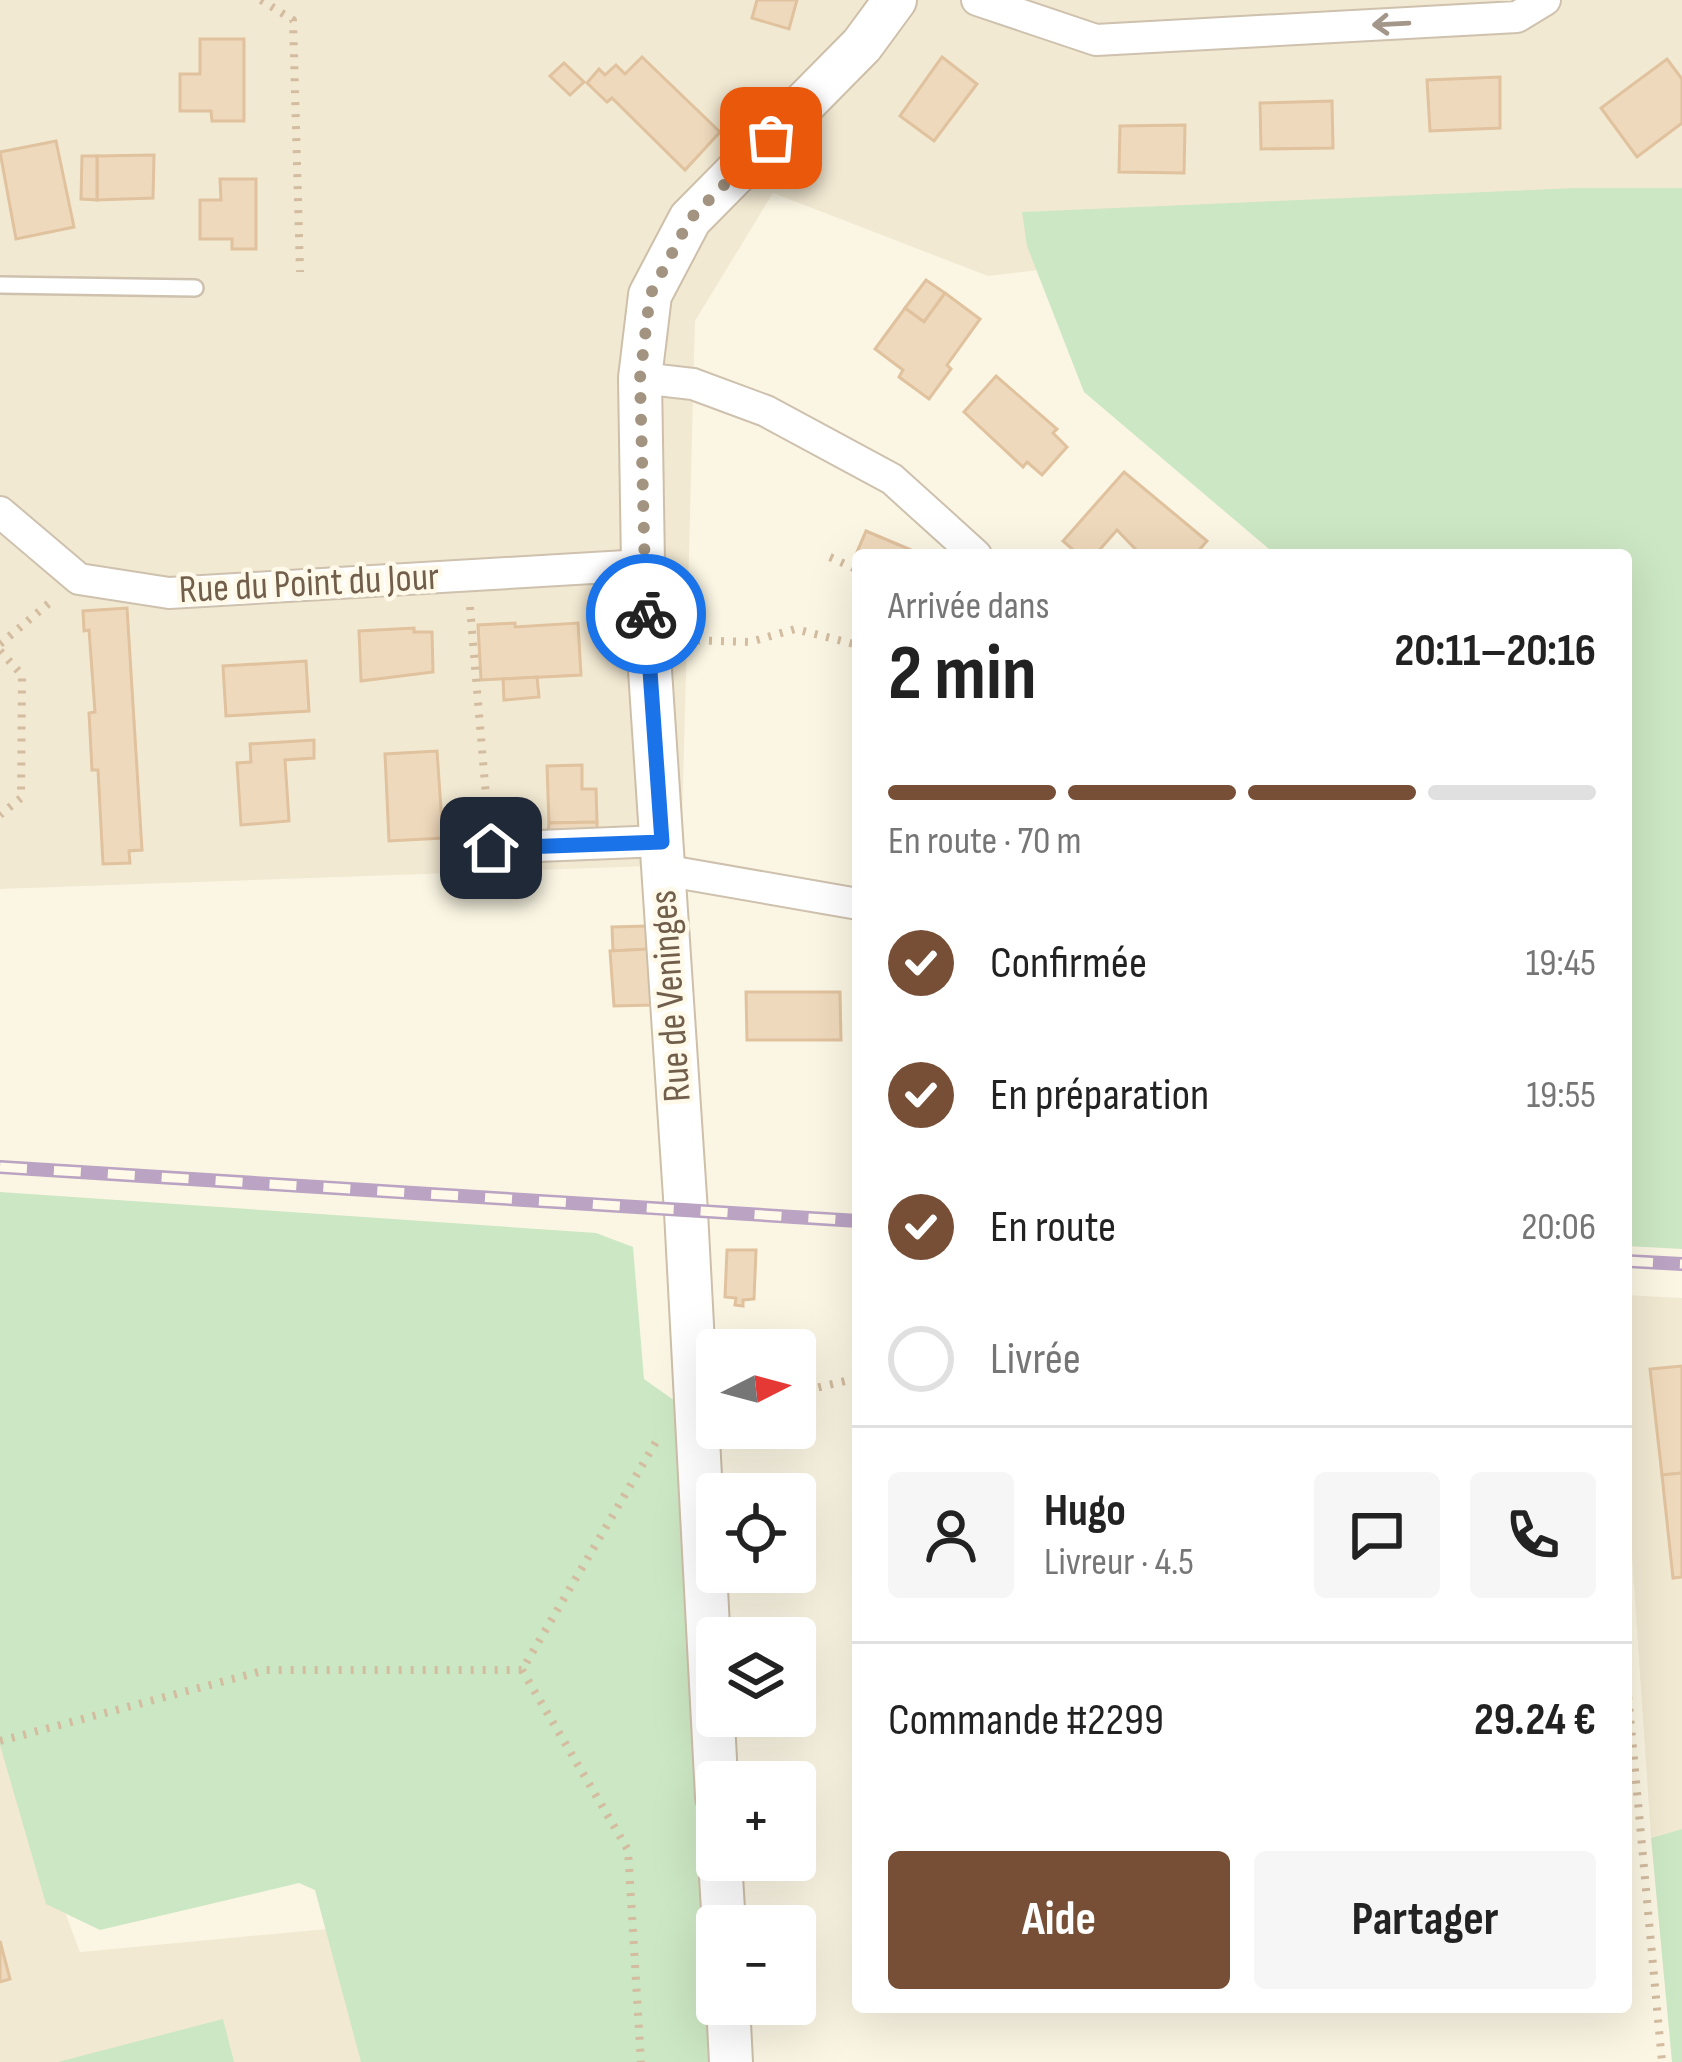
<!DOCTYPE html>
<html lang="fr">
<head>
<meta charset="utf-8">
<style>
  body { margin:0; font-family:"Sofia Sans Condensed",sans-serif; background:#f6f6f6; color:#222; height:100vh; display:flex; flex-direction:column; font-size:45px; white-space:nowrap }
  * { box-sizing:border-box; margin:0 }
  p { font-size:39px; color:#767676 }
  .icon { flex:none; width:66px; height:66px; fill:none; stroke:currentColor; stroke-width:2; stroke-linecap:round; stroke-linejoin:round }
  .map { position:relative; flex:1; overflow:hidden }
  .sheet { position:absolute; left:852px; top:549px; width:780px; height:1464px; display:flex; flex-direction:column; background:#fff; border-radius:12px; box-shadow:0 12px 48px #0002 }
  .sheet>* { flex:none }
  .needle { width:78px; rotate:84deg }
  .fabs { position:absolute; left:696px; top:1329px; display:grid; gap:24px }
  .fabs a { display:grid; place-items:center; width:120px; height:120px; border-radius:12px; background:#fff; box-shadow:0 12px 48px #0002; font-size:60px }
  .pin { position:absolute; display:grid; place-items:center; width:102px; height:102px; color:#fff; margin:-51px; border-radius:24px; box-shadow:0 6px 18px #0006 }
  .courier { position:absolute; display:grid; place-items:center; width:120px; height:120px; margin:-60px; border:9px solid #1a73e8; border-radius:50%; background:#fff; color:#222; box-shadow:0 3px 15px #0007 }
  .overview em { font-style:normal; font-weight:700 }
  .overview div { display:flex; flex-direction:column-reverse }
  .overview { display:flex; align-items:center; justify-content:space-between; height:204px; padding:0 36px }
  h1 { font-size:78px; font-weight:700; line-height:90px }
  .bar { display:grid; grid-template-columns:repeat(4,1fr); gap:18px 12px; align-content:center; height:144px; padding:0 36px }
  .bar i { height:15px; border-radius:9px; background:#e0e0e0 }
  .bar .on { background:#774f36 }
  .bar p { grid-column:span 4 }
  .line { display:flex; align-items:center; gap:30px; padding:0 36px; border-top:3px solid #e0e0e0 }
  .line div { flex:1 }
  .round { display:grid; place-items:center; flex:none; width:126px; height:126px; border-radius:12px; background:#f6f6f6 }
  ol { padding:0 36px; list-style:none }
  li { display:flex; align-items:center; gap:36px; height:132px }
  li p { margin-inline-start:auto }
  li .icon { padding:12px; border-radius:50%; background:#774f36; color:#fff; stroke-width:4 }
  li:last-child { color:#767676 }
  li i { width:66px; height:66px; border:6px solid #e0e0e0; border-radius:50% }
  .action { display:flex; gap:24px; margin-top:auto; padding:24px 36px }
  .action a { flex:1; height:138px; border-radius:12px; background:#774f36; color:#fff; font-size:48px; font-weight:700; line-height:138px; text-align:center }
  .action a+a { background:#f6f6f6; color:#222 }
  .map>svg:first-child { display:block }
  .residential { fill:#f2e9d2 }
  .green { fill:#cce7c3 }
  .building { fill:#efd9bc; stroke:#e0c29e; stroke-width:3 }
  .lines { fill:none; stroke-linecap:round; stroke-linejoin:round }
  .lane-casing { stroke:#cec1ae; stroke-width:20 }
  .street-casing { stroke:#cec1ae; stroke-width:34 }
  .secondary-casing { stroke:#cebfa9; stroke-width:46 }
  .path { stroke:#d3bca0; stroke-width:8; stroke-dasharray:3 9; stroke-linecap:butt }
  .lane { stroke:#fff; stroke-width:15 }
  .street { stroke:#fff; stroke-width:30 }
  .secondary { stroke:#fff; stroke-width:42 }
  .rail-casing { stroke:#baa3c3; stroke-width:14 }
  .rail { stroke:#fef9e9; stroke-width:9; stroke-dasharray:27; stroke-linecap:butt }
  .oneway { stroke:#a3978a }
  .done { stroke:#a29480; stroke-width:12; stroke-dasharray:0 21.6 }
  .route { stroke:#1a73e8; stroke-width:15 }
  .labels { text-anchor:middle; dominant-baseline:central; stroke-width:9; stroke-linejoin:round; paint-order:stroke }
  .street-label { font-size:39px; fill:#725f4b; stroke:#fef9e9 }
</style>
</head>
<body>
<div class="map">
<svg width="1682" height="2062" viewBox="0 0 1682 2062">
  <rect width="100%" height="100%" fill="#fbf6e3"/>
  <g class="residential">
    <path d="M0 0H1682V193L988 276 773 193 695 321 681 865 0 889Z"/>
    <path d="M1626 1295 1682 1298V1829L1651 1838 1626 1467Z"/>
    <path d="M0 1739 80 1952 402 1922 428 2062H0Z"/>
  </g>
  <g class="green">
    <path d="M1575 188H1682V1249L1626 1246V555H1276L1084 392 1027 246 1022 212Z"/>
    <path d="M0 1192 596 1233 633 1247 644 1379 675 1401 710 2062H361L315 1890 299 1883 100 1930 46 1904 0 1745Z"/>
    <path d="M1682 1829V2062H1672L1651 1838Z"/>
    <path d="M223 2019 234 2062H58Z"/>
  </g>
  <g class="building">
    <path d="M757 0H797L789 29 752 18Z"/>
    <path d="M200 39H244V121H212L211 111H180V74H200Z"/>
    <path d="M642 57 720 132 685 170 612 98 607 102 587 83 599 69 605 75 616 65 625 74Z"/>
    <path d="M942 57 977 84 934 141 900 116Z"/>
    <path d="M1667 59 1682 79V123L1637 157 1601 108Z"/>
    <path d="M564 63 584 82 570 95 550 76Z"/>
    <path d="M1500 77V128L1430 131 1427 80Z"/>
    <path d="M1332 101 1333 148 1261 149 1260 103Z"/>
    <path d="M1185 125 1184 173 1119 172 1120 126Z"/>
    <path d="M56 141 74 227 16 239 0 152Z"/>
    <path d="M154 155 153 198 97 200V156Z"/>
    <path d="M82 156H97V200L81 199Z"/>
    <path d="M220 179H256V249H232V239H200V200H221Z"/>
    <path d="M926 280 945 293 924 322 905 308Z"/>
    <path d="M945 293 980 319 947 365 951 369 929 399 899 377 903 370 875 349 905 308 924 322Z"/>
    <path d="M996 376 1057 429 1053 433 1067 447 1042 475 1027 462 1023 467 964 412Z"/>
    <path d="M1124 472 1207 541 1195 555H1141L1117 530 1095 555H1079L1063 541Z"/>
    <path d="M866 531 923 555H858V560L854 559Z"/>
    <path d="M127 608 142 850 129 851 130 863 103 864 98 770H92L89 713 95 712 89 630 84 631 83 611Z"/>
    <path d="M515 623V627L578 623 581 675 481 680 478 625Z"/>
    <path d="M414 628V632H432L433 672 361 681 359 631Z"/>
    <path d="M306 661 309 711 226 716 223 666Z"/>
    <path d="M537 677 539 697 504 700 503 679Z"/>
    <path d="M314 740V758L285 760 289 821 241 825 237 763 251 762 250 744Z"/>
    <path d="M437 751 443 838 389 841 385 754Z"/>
    <path d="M582 765V789H596L597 822 549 823 547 766Z"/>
    <path d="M597 822V832L548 833 549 823Z"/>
    <path d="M647 926 649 949 613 951 612 927Z"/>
    <path d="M649 949 653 1005 614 1006 610 951Z"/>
    <path d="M746 992H840L841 1040H747Z"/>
    <path d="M727 1250H756L754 1299 743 1300V1306L735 1305 736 1298 725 1297Z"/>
    <path d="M1682 1366V1473L1662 1475 1650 1369Z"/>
    <path d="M1682 1473V1577L1673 1578 1662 1475Z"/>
    <path d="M0 1941 10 1979 0 1982Z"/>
  </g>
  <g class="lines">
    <g class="lane-casing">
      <path id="lane" d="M0 285 195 288"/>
    </g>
    <g class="street-casing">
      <g id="street">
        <path d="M977 0 1096 40 1517 17 1545 0"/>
        <path d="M640 378 693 384 766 411 892 479 976 555"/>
        <path d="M0 512 79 579 169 593 643 565"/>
        <path d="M491 848 661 841"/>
        <path d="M663 870 858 904"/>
      </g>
    </g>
    <g class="secondary-casing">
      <g id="secondary">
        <path d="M717 1797 686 1212 643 565 640 378 650 295 690 219 862 45 895 0"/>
        <path d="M720 1860 724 1926"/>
        <path d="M728 2004 731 2062"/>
      </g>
    </g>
    <g class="path">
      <path d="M261 0 293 20 300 272"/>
      <path d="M830 557 858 570"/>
      <path d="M470 607 488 820"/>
      <path d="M685 640 750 642 795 629 858 645"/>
      <path d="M0 644 54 599"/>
      <path d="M0 651 22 675 21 798 0 815"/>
      <path d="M795 1393 858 1378"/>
      <path d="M522 1670 628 1850 641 2062"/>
      <path d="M1626 1673 1662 2062"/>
      <path d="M0 1741 266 1670H522L657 1440"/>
    </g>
    <use href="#lane" class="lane"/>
    <use href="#street" class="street"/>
    <use href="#secondary" class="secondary"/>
    <g class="rail-casing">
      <g id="rail">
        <path d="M0 1167 858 1221"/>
        <path d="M1626 1261 1682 1264"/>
      </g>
    </g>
    <use href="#rail" class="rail"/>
  </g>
  <defs><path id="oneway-shaft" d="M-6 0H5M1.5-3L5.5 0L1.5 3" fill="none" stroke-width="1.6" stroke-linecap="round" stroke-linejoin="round" transform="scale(3)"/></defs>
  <use class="oneway" href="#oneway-shaft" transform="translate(1391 24) rotate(177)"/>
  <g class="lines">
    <path class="done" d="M646 614 640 378 650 295 690 219 771 138"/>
    <path class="route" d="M491 848 662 842 646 614"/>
  </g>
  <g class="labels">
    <g class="street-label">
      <text transform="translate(309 584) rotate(-3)">Rue du Point du Jour</text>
      <text transform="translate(671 996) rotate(-94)">Rue de Veninges</text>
    </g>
  </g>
</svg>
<div class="fabs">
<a><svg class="needle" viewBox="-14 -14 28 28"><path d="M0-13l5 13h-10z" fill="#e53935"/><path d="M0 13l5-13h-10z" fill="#767676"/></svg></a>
<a><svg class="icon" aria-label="locate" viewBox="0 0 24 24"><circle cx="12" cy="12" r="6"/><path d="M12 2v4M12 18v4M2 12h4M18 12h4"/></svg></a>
<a><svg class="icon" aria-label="layers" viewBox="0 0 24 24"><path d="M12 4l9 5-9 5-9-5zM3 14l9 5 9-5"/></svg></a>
<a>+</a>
<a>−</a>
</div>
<div class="pin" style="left:771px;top:138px;background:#ea580c"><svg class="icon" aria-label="bag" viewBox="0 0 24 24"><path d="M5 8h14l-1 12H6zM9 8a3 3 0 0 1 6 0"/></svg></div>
<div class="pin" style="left:491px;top:848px;background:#1f2937"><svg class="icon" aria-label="home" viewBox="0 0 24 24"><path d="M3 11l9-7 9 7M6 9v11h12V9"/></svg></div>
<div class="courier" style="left:646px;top:614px"><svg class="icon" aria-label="bike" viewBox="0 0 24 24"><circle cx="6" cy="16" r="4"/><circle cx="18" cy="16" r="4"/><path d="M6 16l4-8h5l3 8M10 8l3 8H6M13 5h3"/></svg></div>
<section class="sheet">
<div class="overview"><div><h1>2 min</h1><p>Arrivée dans</p></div><em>20:11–20:16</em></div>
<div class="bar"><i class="on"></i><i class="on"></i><i class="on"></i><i></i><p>En route · 70 m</p></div>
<ol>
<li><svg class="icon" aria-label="check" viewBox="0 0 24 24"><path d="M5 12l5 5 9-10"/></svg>Confirmée<p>19:45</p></li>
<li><svg class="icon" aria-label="check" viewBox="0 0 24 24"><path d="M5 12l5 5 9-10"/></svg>En préparation<p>19:55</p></li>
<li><svg class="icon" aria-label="check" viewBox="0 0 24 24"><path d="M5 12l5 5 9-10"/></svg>En route<p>20:06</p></li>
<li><i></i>Livrée</li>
</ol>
<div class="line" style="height:216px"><a class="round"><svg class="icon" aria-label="person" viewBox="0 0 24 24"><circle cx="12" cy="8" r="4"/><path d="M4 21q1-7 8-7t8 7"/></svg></a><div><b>Hugo</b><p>Livreur · 4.5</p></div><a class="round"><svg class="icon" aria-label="chat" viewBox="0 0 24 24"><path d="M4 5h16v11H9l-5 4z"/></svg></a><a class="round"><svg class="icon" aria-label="phone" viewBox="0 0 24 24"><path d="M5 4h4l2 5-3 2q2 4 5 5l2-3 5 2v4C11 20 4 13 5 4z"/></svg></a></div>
<div class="line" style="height:156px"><div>Commande #2299</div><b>29.24 €</b></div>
<div class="action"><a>Aide</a><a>Partager</a></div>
</section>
</div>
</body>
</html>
